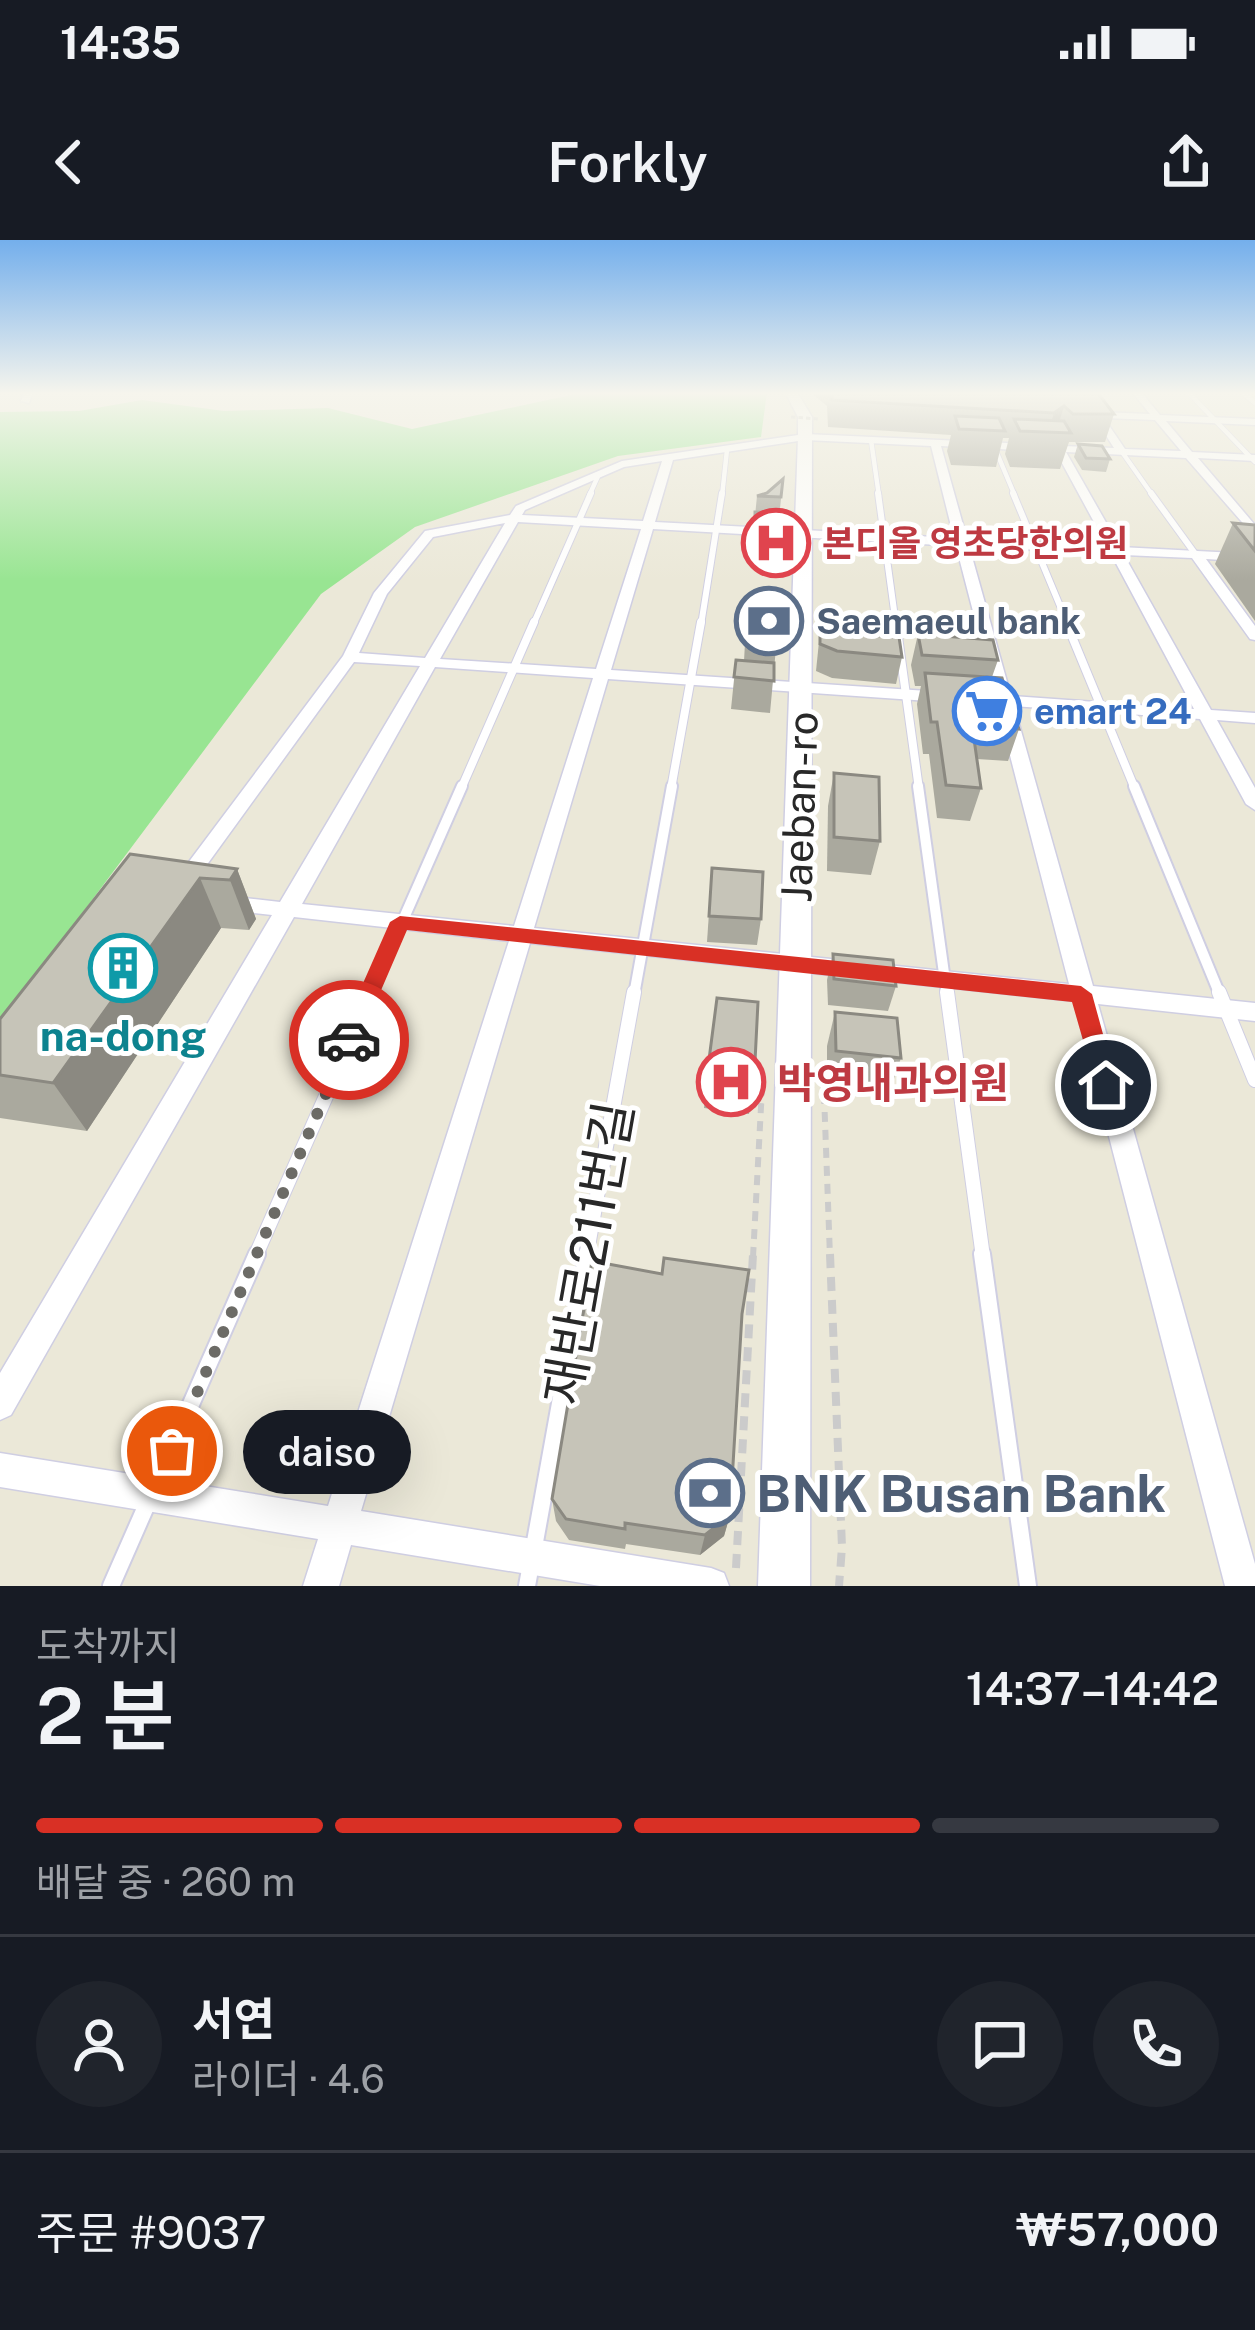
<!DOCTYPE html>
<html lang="ko">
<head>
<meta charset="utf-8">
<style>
  body { margin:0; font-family:"Public Sans","Noto Sans KR",sans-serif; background:#20242c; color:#f1f3f6; height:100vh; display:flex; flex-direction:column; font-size:45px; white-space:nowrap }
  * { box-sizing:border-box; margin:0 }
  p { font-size:39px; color:#9ea1a6 }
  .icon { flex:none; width:66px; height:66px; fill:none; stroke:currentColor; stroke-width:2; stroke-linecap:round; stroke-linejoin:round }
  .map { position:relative; height:1346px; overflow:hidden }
  .details { display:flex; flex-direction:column; background:#171b24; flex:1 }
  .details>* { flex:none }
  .pin { position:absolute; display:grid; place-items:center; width:102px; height:102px; color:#fff; margin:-51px; border:6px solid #fff; border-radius:50%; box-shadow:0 3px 12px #0007 }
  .courier { position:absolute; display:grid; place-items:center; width:120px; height:120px; margin:-60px; border:9px solid #d93025; border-radius:50%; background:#fff; color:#222; box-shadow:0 3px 15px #0007 }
  .bubble { position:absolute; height:84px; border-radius:42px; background:#171b24; box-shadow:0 12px 48px #0002; font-size:39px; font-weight:600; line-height:84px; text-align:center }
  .headline em { font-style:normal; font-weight:600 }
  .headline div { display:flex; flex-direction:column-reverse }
  .headline { display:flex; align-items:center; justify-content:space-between; height:204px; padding:0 36px }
  h1 { font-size:78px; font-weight:600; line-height:90px }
  .bar { display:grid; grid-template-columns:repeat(4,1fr); gap:18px 12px; align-content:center; height:144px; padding:0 36px }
  .bar i { height:15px; border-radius:9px; background:#363941 }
  .bar .active { background:#d93025 }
  .bar p { grid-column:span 4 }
  .line { display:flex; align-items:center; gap:30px; padding:0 36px; border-top:3px solid #363941 }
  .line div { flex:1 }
  .round { display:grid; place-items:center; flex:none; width:126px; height:126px; border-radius:63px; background:#20242c }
  .status { display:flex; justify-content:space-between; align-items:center; height:84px; padding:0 60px; background:#171b24; direction:ltr }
  .status svg { height:33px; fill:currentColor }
  header { display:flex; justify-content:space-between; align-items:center; height:156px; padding:0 36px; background:#171b24; font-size:54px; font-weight:600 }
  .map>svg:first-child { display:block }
  .green { fill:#98e592 }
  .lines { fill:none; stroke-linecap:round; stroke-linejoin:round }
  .lane-far5-casing { stroke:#cfcee2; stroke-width:6 }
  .lane-far4-casing { stroke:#cfcee2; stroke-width:8 }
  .lane-far3-casing { stroke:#cfcee2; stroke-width:10 }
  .lane-far2-casing { stroke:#cfcee2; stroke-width:14 }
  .lane-far1-casing { stroke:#cfcee2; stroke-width:16 }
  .lane-casing { stroke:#cfcee2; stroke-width:20 }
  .street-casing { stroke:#cfcee2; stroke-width:3 }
  .secondary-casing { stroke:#cfcee2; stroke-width:3 }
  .path-far1 { stroke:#cbcbcb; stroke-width:6; stroke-dasharray:10 8; stroke-linecap:butt }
  .path { stroke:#cbcbcb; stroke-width:8; stroke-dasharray:14 9; stroke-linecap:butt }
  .lane-far5 { stroke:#fff; stroke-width:4.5 }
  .lane-far4 { stroke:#fff; stroke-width:6 }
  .lane-far3 { stroke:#fff; stroke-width:8 }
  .lane-far2 { stroke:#fff; stroke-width:10 }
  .lane-far1 { stroke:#fff; stroke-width:14 }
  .lane { stroke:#fff; stroke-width:16 }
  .street { fill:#fff; fill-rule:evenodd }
  .secondary { fill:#fff; fill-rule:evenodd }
  .path-bridge { stroke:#cbcbcb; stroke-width:3; stroke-dasharray:4.5 3; stroke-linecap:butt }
  .wall { fill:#aaa99e }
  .shaded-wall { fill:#8b8981 }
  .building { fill:#c6c4b8; stroke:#8b8981; stroke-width:3 }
  .route { fill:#d93025 }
  .done { stroke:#6c6b66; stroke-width:12; stroke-dasharray:0 21.6 }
  .labels { text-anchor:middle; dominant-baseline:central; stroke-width:10; stroke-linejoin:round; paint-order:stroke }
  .far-health-label { font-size:36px; font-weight:bold; fill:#be3a42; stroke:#fff; text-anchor:start }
  .far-service-label { font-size:36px; font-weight:bold; fill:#4e5e75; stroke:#fff; text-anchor:start }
  .far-shop-label { font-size:36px; font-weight:bold; fill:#366cbe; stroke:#fff; text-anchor:start }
  .street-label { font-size:42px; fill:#282828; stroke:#fff }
  .culture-label { font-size:42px; font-weight:bold; fill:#0d838f; stroke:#fff }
  .health-label { font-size:42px; font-weight:bold; fill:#be3a42; stroke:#fff; text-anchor:start }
  .near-street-label { font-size:51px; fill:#282828; stroke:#fff }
  .near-service-label { font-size:51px; font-weight:bold; fill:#4e5e75; stroke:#fff; text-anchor:start }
</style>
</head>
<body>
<div class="status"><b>14:35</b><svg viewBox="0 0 49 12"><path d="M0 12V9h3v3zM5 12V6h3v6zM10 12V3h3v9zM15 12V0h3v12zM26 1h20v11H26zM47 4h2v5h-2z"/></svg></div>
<header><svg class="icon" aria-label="back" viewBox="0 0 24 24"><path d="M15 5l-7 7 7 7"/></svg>Forkly<svg class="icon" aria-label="share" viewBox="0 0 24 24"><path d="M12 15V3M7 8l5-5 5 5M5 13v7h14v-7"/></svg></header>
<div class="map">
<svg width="1255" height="1346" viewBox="0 0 1255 1346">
  <rect width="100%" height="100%" fill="#ebe8d8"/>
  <path class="green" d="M585 152H767L761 197 618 216 415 287 321 354 0 783V172L79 171 142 160 224 171 328 168 412 189Z"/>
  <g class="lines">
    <g class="lane-far5-casing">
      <g id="lane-far5">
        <path d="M1188 152 1255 222"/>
        <path d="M1242 152 1255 163"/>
        <path d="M871 200 879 256"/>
        <path d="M994 206 1015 256"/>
        <path d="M1122 212 1153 256"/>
        <path d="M589 256 599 234"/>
        <path d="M722 256 727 210"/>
      </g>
    </g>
    <g class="lane-far4-casing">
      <g id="lane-far4">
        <path d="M878 253 896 385"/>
        <path d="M1013 253 1068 385"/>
        <path d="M1151 253 1196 315"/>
        <path d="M533 385 591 253"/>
        <path d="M701 385 722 253"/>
      </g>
    </g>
    <g class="lane-far3-casing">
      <g id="lane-far3">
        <path d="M896 382 919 549"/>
        <path d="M1066 382 1135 549"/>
        <path d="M461 549 534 382"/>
        <path d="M671 549 701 382"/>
      </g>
    </g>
    <g class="lane-far2-casing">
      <g id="lane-far2">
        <path d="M918 546 947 755"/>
        <path d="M1134 546 1220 755"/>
        <path d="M370 755 462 546"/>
        <path d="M634 755 672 546"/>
      </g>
    </g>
    <g class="lane-far1-casing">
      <g id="lane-far1">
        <path d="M947 752 983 1017"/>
        <path d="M1219 752 1255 840"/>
        <path d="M255 1017 372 752"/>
        <path d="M586 1017 634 752"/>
      </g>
    </g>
    <g class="lane-casing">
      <g id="lane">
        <path d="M982 1014 1028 1346"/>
        <path d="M111 1346 257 1014"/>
        <path d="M527 1346 587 1014"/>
      </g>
    </g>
    <g class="street-casing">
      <g id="street">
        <path d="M24 152H33L29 163 21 161Z"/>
        <path d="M1078 152H1087L1100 172 1150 174 1132 152H1141L1160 175 1255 179V185L1166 181 1192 212 1255 215V221L1198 218 1255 285V297L1186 218 1066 212 1120 307 1255 314V322L1206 319 1255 386V400L1250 399 1192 318 1124 315 1211 470 1255 473V483L1217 480 1255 548V570L1246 564 1200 479 1014 466 1093 746 1255 763V781L1098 764 1255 1324V1346H1225L1074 761 530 703 361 1271 711 1328 724 1333 729 1346H600L351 1305 339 1346H303L318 1299 0 1247V1213L328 1266 509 701 294 677 11 1175 0 1180V1133L272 675 226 670 216 663 226 656 280 662 420 426 354 422 190 648H176L173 643 343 416 374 353 425 291 510 275 516 266 622 221 805 194 1052 205 1050 201 1055 198 1063 206 1114 208ZM1104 178 1155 180 1181 211 1125 209ZM805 200 931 206 954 298 655 282 673 220ZM941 206 1056 212 1107 306 967 299ZM662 221 643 281 522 275 525 270 624 227ZM518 282 641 289 596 429 440 419ZM505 283 425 418 359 413 387 354 433 297ZM653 289 956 306 995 456 990 460 997 465 1069 744 534 688 608 439 943 462 951 457 943 452 611 430ZM969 306 1111 314 1194 469 1011 456ZM435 427 593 438 514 686 302 664Z"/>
      </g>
    </g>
    <g class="secondary-casing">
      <path id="secondary" d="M785 152H797L812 177 810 1346H758L798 197V177Z"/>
    </g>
    <g class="path-far1">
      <path d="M824 854 830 1017"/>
      <path d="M753 1017 762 848"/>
    </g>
    <g class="path">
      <path d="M830 1014 842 1307 839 1346"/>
      <path d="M736 1328 753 1014"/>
    </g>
    <use href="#lane-far5" class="lane-far5"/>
    <use href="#lane-far4" class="lane-far4"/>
    <use href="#lane-far3" class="lane-far3"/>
    <use href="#lane-far2" class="lane-far2"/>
    <use href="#lane-far1" class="lane-far1"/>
    <use href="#lane" class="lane"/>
    <use href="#street" class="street"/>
    <use href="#secondary" class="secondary"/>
    <path class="path-bridge" d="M791 177 819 179"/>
  </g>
  <g class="wall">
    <path d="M810 152H1097L1114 174 1105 202H1069L1060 229 1010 227 1005 214 1009 198H1003L996 227 951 225 947 211 951 195 828 187 827 166Z"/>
    <path d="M1078 204 1110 219 1106 232 1082 230 1074 217Z"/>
    <path d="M783 239 776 308 752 306 757 256 767 253Z"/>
    <path d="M1233 283 1255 285V381L1215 324Z"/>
    <path d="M778 386 770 473 731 469 736 420 744 421 745 403Z"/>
    <path d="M820 392 902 417 896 444 832 438 816 431Z"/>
    <path d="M918 394 998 420 992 437 1019 489 1008 521 977 519 981 548 970 581 937 578 929 514H923L917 464 921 446H915L911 425Z"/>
    <path d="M834 533 880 601 871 635 827 631 828 566Z"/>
    <path d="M130 614 237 629 256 679 249 690 221 688 87 891 0 878V779Z"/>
    <path d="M712 628 761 679 757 705 707 702Z"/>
    <path d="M833 714 896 746 888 771 828 765 827 740Z"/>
    <path d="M835 772 901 818 890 851 827 845V806Z"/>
    <path d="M707 835 754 841 749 874 704 868Z"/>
    <path d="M742 1074 730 1275 724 1296 700 1315 626 1304 625 1309 569 1300 556 1281 552 1259Z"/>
  </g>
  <g class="shaded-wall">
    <path d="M1064 166 1056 193 1048 192 1054 173Z"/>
    <path d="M237 629 256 679 249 690 230 640Z"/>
    <path d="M200 638 221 688 87 891 53 843Z"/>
    <path d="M730 1275 724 1296 700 1315 705 1295Z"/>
  </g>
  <g class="building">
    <path d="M831 152H1097L1114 174H1073L1064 166 1054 173 832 160Z"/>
    <path d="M955 176 999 178 1005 191 959 189Z"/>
    <path d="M1014 179 1064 181 1071 193 1020 191Z"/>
    <path d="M1078 204 1102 206 1110 219 1086 218Z"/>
    <path d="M783 239 781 257 757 256 767 253Z"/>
    <path d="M755 272 779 273V280L755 279Z"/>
    <path d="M1233 283 1255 285V311Z"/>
    <path d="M749 384 778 386 775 405 745 403Z"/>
    <path d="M820 392 899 397 902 417 837 411 820 404Z"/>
    <path d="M918 394 993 400 998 420 922 415Z"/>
    <path d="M736 420 774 423V441L734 437Z"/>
    <path d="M925 433 1002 438 1019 489 972 485 981 548 946 545 937 482H931Z"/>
    <path d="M834 533 879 537 880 601 834 597Z"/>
    <path d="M130 614 237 629 230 640 200 638 53 843 0 835V779Z"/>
    <path d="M712 628 763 632 761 679 709 676Z"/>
    <path d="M833 714 893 720 896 746 834 739Z"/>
    <path d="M717 758 758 762 754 841 707 835Z"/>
    <path d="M835 772 897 778 901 818 836 811Z"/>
    <path d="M664 1018 749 1030 742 1074 730 1275 705 1295 625 1283V1289L566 1279 552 1259 592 1021 662 1034Z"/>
  </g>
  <linearGradient id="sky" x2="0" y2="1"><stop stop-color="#74afec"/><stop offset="0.45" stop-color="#f6f5ed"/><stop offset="1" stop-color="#f6f5ed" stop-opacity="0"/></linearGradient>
  <rect width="1255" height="341" fill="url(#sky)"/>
  <path class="route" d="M400 676 1081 746 1092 754 1117 845 1114 852H1098L1072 762 407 690 357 806H341L338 800 390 682Z"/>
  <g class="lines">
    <path class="done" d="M172 1211 349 800"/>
  </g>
  <defs>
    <g id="hospital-ring" transform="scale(3.45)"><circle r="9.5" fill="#fff" stroke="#e0444e" stroke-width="1.5"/><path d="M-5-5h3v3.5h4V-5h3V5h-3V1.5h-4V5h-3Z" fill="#e0444e"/></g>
    <g id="bank-ring" transform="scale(3.45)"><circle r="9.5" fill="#fff" stroke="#5c6f8a" stroke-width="1.5"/><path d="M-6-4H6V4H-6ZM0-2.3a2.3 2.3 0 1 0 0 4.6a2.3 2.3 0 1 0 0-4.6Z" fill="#5c6f8a"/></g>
    <g id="supermarket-ring" transform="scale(3.45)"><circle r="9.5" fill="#fff" stroke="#3f7fe0" stroke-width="1.5"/><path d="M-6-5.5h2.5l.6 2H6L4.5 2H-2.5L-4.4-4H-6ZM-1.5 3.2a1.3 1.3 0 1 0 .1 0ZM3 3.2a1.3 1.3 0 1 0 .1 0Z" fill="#3f7fe0"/></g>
    <g id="building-ring" transform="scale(3.45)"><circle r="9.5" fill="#fff" stroke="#0f9aa8" stroke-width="1.5"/><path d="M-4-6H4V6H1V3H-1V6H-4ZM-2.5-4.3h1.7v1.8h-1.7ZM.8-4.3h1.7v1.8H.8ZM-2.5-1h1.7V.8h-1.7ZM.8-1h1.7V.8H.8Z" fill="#0f9aa8"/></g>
  </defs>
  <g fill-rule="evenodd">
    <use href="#hospital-ring" x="776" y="303"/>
    <use href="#bank-ring" x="769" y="381"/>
    <use href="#supermarket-ring" x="987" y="471"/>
    <use href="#building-ring" x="123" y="728"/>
    <use href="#hospital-ring" x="731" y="842"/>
    <use href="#bank-ring" x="710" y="1253"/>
  </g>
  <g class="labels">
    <g class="far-health-label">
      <text x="822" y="303">본디올 영초당한의원</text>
    </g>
    <g class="far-service-label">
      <text x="816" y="381">Saemaeul bank</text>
    </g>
    <g class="far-shop-label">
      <text x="1034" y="471">emart 24</text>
    </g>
    <g class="street-label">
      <text transform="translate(799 567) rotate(-88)">Jaeban-ro</text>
    </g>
    <g class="culture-label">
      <text x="123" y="795">na-dong</text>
    </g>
    <g class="health-label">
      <text x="777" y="842">박영내과의원</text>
    </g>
    <g class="near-street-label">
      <text transform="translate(588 1013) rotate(-80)">재반로211번길</text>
    </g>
    <g class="near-service-label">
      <text x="756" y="1253">BNK Busan Bank</text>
    </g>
  </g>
</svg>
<div class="pin" style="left:172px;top:1211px;background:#ea580c"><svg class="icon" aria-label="bag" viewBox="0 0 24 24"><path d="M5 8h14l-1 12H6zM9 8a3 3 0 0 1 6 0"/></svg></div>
<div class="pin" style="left:1106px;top:845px;background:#1f2937"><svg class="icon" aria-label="home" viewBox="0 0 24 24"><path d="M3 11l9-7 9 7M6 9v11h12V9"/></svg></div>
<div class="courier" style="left:349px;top:800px"><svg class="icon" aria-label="car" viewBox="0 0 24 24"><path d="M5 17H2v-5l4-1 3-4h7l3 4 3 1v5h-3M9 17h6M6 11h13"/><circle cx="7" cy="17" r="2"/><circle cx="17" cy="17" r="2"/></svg></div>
<div class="bubble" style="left:243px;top:1170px;width:168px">daiso</div>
</div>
<section class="details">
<div class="headline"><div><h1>2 분</h1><p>도착까지</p></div><em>14:37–14:42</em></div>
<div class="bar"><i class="active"></i><i class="active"></i><i class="active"></i><i></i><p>배달 중 · 260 m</p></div>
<div class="line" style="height:216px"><a class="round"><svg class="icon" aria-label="person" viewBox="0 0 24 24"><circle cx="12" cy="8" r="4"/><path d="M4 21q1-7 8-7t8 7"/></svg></a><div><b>서연</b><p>라이더 · 4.6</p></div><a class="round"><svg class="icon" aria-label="chat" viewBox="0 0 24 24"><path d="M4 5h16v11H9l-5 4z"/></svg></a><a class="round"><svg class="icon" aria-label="phone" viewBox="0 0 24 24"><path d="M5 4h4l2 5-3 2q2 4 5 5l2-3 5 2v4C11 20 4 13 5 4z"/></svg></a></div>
<div class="line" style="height:156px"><div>주문 #9037</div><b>₩57,000</b></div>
</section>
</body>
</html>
